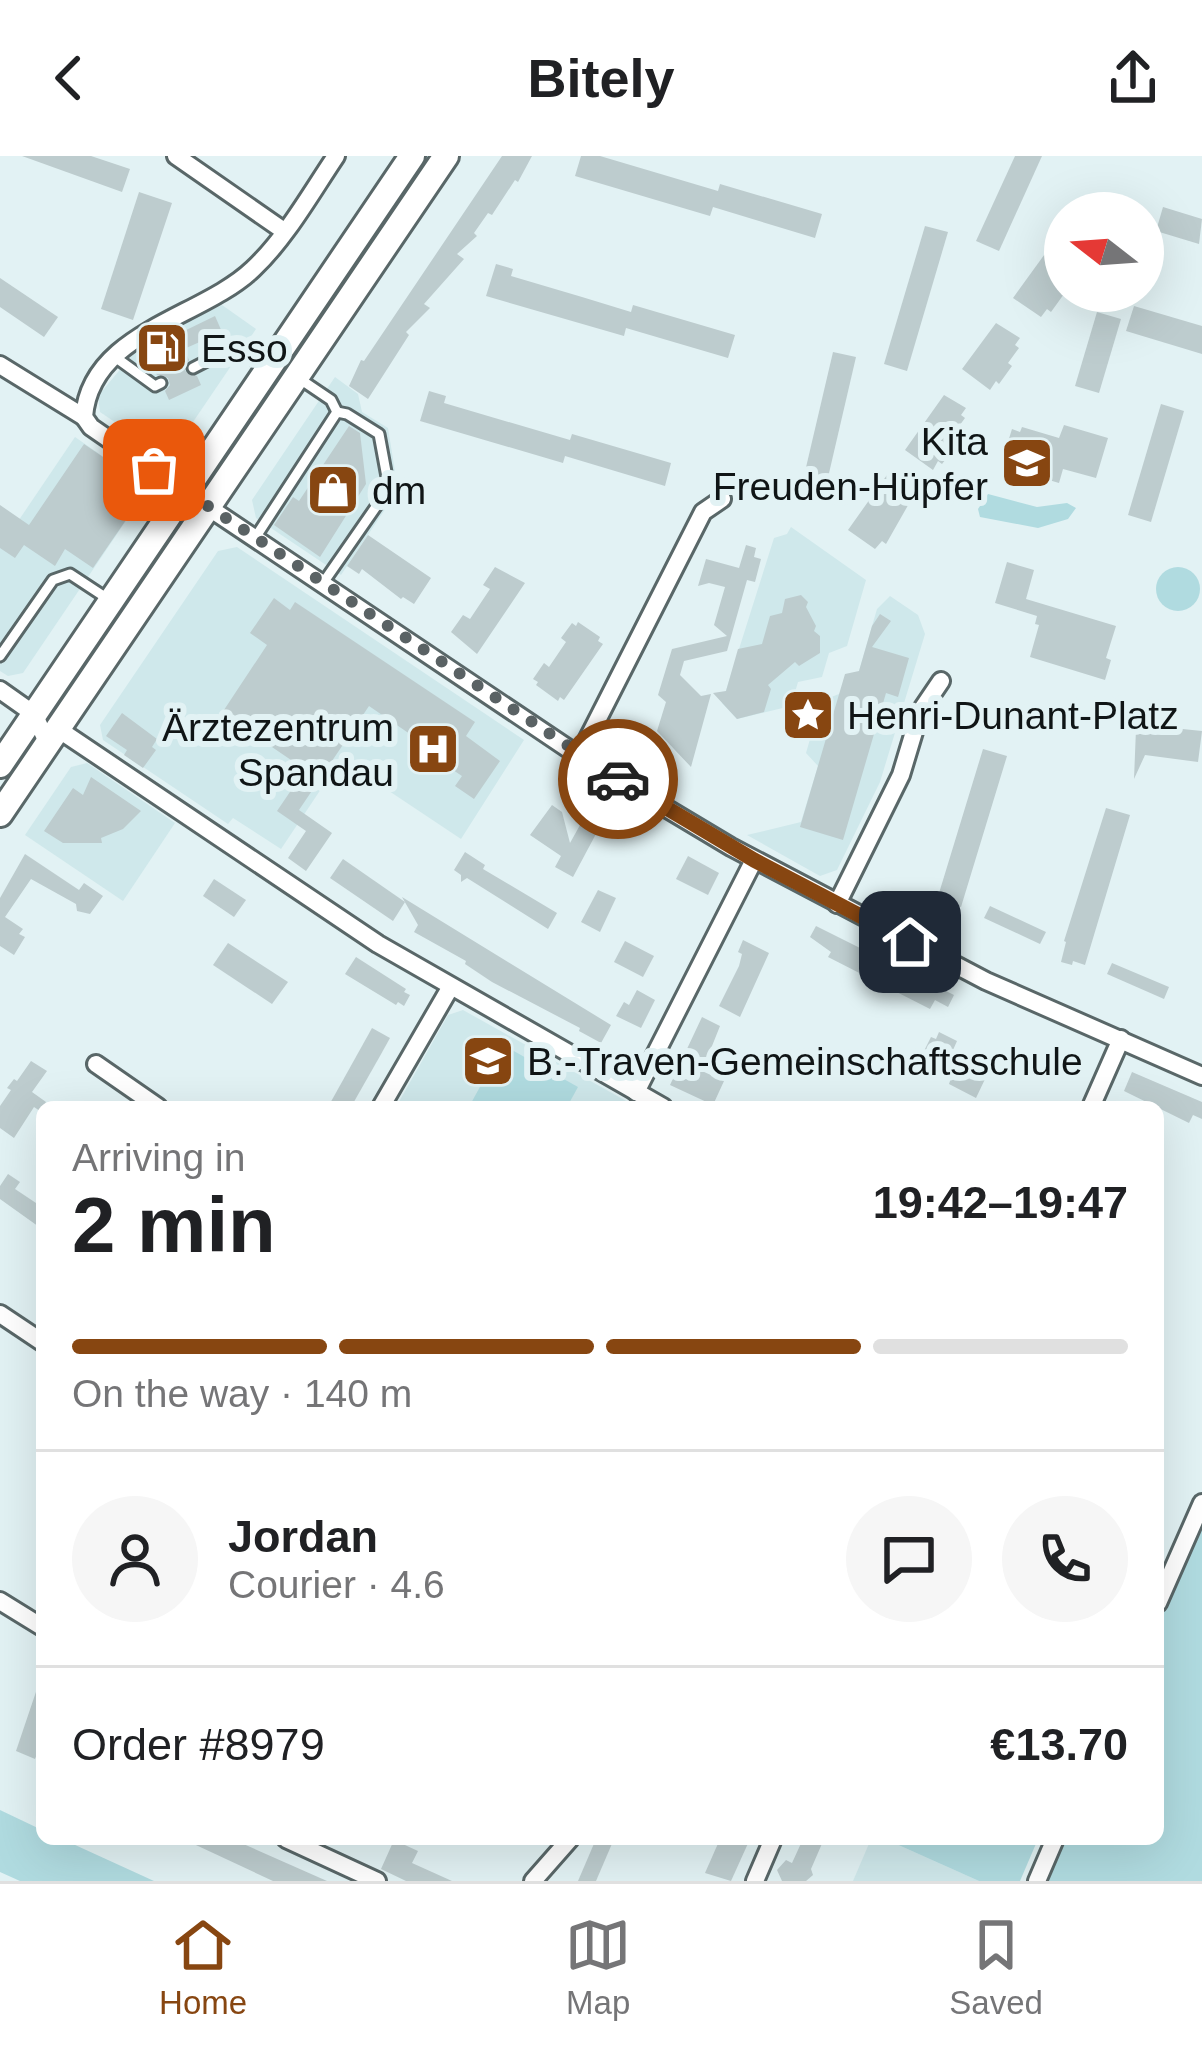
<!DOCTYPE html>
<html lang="en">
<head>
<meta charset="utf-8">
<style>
  body { margin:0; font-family:Helvetica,sans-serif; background:#f6f6f6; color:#202124; height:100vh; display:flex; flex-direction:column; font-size:45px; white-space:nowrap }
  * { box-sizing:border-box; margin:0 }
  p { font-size:39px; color:#757577 }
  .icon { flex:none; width:66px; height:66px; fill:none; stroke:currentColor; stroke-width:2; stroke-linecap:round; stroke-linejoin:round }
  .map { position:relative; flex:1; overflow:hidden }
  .side { position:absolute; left:36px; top:945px; width:1128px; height:744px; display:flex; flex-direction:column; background:#fff; border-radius:18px; box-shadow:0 12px 48px #0002 }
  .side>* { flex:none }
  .needle { width:78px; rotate:287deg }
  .fabs { position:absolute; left:1044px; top:36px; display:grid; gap:24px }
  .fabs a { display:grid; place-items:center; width:120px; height:120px; border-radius:50%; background:#fff; box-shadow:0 12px 48px #0002; font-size:60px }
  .pin { position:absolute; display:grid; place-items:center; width:102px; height:102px; color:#fff; margin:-51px; border-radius:24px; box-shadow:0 6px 18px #0006 }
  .courier { position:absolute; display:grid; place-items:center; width:120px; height:120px; margin:-60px; border:9px solid #874611; border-radius:50%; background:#fff; color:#222; box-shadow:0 3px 15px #0007 }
  .summary em { font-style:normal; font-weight:700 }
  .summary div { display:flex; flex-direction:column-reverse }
  .summary { display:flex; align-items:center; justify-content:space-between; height:204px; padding:0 36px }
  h1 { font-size:78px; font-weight:700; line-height:90px }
  .bar { display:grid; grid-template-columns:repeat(4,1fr); gap:18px 12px; align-content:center; height:144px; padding:0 36px }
  .bar i { height:15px; border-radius:9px; background:#e0e0e0 }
  .bar .active { background:#874611 }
  .bar p { grid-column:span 4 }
  .line { display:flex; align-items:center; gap:30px; padding:0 36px; border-top:3px solid #e0e0e0 }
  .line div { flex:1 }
  .round { display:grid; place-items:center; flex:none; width:126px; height:126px; border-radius:63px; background:#f6f6f6 }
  header { display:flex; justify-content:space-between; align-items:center; height:156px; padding:0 36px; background:#fff; font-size:54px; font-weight:700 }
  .tab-bar { display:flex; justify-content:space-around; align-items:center; height:168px; border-top:3px solid #e0e0e0; background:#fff; font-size:33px; color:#757577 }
  .tab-bar a { display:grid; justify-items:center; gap:6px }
  .tab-bar .active { color:#874611 }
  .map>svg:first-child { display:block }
  .built { fill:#cfe8eb }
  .green { fill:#b0dbe0 }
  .building { fill:#bdccce }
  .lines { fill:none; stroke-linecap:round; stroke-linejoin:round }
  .service-casing { stroke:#596768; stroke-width:15 }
  .minor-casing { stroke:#596768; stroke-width:22 }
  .secondary-casing { stroke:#596768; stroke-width:30 }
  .service { stroke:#fff; stroke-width:9 }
  .minor { stroke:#fff; stroke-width:16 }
  .secondary { stroke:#fff; stroke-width:24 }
  .done { stroke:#5a6264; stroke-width:12; stroke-dasharray:0 21.6 }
  .route { stroke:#874611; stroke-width:15 }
  .labels { text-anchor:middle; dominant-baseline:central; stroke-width:12; stroke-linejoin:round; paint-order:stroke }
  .poi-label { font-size:39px; fill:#101516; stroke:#e2f2f4; text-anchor:start }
</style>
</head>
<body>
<header><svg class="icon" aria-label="back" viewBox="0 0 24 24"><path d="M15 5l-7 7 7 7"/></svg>Bitely<svg class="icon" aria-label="share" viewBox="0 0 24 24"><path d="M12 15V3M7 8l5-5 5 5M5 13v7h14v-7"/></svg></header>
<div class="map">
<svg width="1202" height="1725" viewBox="0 0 1202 1725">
  <rect width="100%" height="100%" fill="#e2f2f4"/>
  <g class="built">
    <path d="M222 149 256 173 174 294 159 296 100 256 98 240 133 198 165 176Z"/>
    <path d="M335 221 358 238 362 256 388 272 398 334 341 419 256 362 252 344Z"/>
    <path d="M75 281 138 325 142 341 23 517 8 520 0 515V392Z"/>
    <path d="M791 371 866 424 847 490 829 497 822 521 798 526 791 550 737 563 722 547 774 382 787 378Z"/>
    <path d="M237 391 524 584 461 683 341 603 281 693 233 662 228 668 103 584 100 569 218 395Z"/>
    <path d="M890 440 918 459 925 478 880 626 837 714 820 720 747 679 801 666 818 610 806 597 821 545 839 538 859 515 877 453Z"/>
    <path d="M87 607 175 667 123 745 25 679 71 611Z"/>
    <path d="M463 854 637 951H396L448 859Z"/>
    <path d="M871 1683H885L979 1725H853Z"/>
  </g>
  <g class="green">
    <path d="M423 0H437L218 322 209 316Z"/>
    <path d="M988 338 1037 351 1067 347 1076 352 1068 363 1038 372 980 361 978 353Z"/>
    <circle cx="1178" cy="433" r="22"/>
    <path d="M503 889 578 931 567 951 470 949Z"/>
    <path d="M1202 1367V1725H1046L1064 1683H1158V1467Z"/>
    <path d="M0 1654 42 1674V1683H62L154 1725H20L0 1716Z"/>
    <path d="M885 1683H1038L1020 1725H979Z"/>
  </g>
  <g class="building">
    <path d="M22 0H91L130 13 122 36Z"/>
    <path d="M502 0H532L518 26 515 24 492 59 488 57 474 77 477 80 457 98 464 103 424 148 430 152 406 176 409 179 368 243 349 230 361 204 364 205Z"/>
    <path d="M581 0H600L718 35 720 28 822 58 815 82 713 51 710 60 575 20Z"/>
    <path d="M1015 0H1042L999 95 976 85Z"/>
    <path d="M139 36 172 47 133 164 101 153Z"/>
    <path d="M1163 51 1202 63 1199 88 1156 75Z"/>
    <path d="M925 70 948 76 907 215 884 208Z"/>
    <path d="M1047 95 1065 105V128L1060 135 1064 138 1051 156 1047 153 1041 161 1013 142Z"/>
    <path d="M496 108 513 113 511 120 582 141 631 156 633 149 735 179 728 202 626 172 624 180 486 140Z"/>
    <path d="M0 122 58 161 44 181 0 151Z"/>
    <path d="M1134 150 1202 170V198L1126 175Z"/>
    <path d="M1097 156 1121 163 1099 237 1075 230Z"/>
    <path d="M215 160 222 176 184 193 189 204 185 215 197 220 201 229 169 244 165 235 170 229 168 222 157 219 143 195Z"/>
    <path d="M996 167 1020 182 1015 189 1019 192 1008 207 1012 210 999 228 996 225 990 234 962 213Z"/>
    <path d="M833 196 856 201 823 343 800 337Z"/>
    <path d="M429 235 446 240 444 247 570 284 572 278 671 307 665 330 565 300 563 307 420 265Z"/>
    <path d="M944 239 966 252 961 259 965 262 954 277 957 280 952 287 956 290 942 308 938 305 933 314 905 294Z"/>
    <path d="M1161 248 1184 255 1151 366 1128 359Z"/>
    <path d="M1064 269 1108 282 1096 322 1063 313 1059 327 1008 312 1010 307 1002 305 1012 273 1020 276 1022 271 1059 282Z"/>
    <path d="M349 270 360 277 366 328 320 401 274 369 293 341 299 345Z"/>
    <path d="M84 288 138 325 129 338 139 345 93 412 65 393 55 410 24 389 15 402 0 392V349L29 369Z"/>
    <path d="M887 319 912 334 907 341 911 344 886 388 882 385 875 393 848 374Z"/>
    <path d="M368 379 431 422 414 448 403 441 401 443 362 413 359 418 347 410Z"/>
    <path d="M746 389 756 392 754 401 761 403 755 426 747 424 727 495 684 505 680 519 701 540 711 538 691 611 657 575 666 546 658 539 672 493 727 480 714 469 725 431 709 427 698 430 706 403 739 412Z"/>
    <path d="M1007 406 1034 414 1026 443 1116 470 1106 502 1111 504 1105 524 1030 501 1039 469 1035 468 1037 460 995 447Z"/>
    <path d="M495 411 525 427 477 498 451 476 463 459 470 463 490 433 483 429Z"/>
    <path d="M801 439 808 446 806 451 816 470 814 475 820 480V497L799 510 795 506 768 529 771 533 764 556 737 563 713 537 726 535 738 493 762 488 770 460 782 457 785 443Z"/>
    <path d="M274 442 290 454 295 446 475 566 466 580 500 605 474 643 455 630 462 620 420 592 423 587 369 550 299 654 332 677 306 715 288 702 306 675 277 655 294 630 280 621 291 604 222 557 267 489 250 477Z"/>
    <path d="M880 458 891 465 872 491 909 502 898 541 886 537 843 684 800 671 845 518 859 515 872 470Z"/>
    <path d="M578 466 600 481 598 485 603 488 564 544 560 541 558 545 536 529 538 526 533 523 544 507 549 511 566 486 561 482 572 467 576 470Z"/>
    <path d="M122 557 157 583 152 591 156 594 143 612 124 599 127 594 106 580Z"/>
    <path d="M1153 570 1202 575 1198 606 1145 599 1134 623 1136 573H1153Z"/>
    <path d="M983 593 1007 600 961 751 948 747 947 751 936 747Z"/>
    <path d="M91 621 141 655 123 673 101 682 102 687H63L44 675 73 632 83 639Z"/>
    <path d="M594 644 617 657 604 681 597 676 573 721 555 711 561 700 530 679 552 649 562 656 570 687Z"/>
    <path d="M1106 652 1130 659 1085 809 1073 805 1072 809 1061 806 1066 786 1064 785Z"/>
    <path d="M465 696 485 709 483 713 557 757 548 773 467 722 461 726V719L454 714Z"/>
    <path d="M25 698 79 734 84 727 103 740 90 758 77 755 76 748 31 723 5 761 23 773 19 778 25 781 14 799 0 790V742Z"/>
    <path d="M688 700 719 717 708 739 676 723Z"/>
    <path d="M343 703 405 746 393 765 330 722Z"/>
    <path d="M214 723 246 744 234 761 203 740Z"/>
    <path d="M598 734 616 742 600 776 581 766Z"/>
    <path d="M402 741 611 869 601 887 579 875 580 872 492 826 465 808 466 805 414 776 418 769Z"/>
    <path d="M990 750 1046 776 1040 788 984 762Z"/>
    <path d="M816 770 954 839 948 851 935 844 930 853 828 801 831 796 810 781Z"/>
    <path d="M743 784 769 797 740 861 719 850 739 810 742 798 738 796Z"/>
    <path d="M625 785 654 800 643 821 614 806Z"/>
    <path d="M228 787 288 826 272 848 213 809Z"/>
    <path d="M356 801 406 833 404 836 410 839 404 850 398 846 396 849 345 818Z"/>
    <path d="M1112 807 1169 831 1164 843 1107 818Z"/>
    <path d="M637 834 655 844 641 872 616 860 624 846 629 849Z"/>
    <path d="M702 861 720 870 702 915 724 925 713 949 670 929Z"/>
    <path d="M372 872 390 882 380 900 351 951H328Z"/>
    <path d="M939 876 957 885 949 903 986 921 976 942 949 928 951 922 919 905 931 881 936 883Z"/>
    <path d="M31 905 47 915 32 936 46 946 40 955 34 951 14 982 0 972V950L11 934 7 932 14 923 17 925Z"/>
    <path d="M1132 916 1202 946V963L1193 959 1189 967 1124 935Z"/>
    <path d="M8 1018 20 1026 15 1033 42 1051V1073L0 1043V1030Z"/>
    <path d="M42 1518V1586L35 1603 16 1595Z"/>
    <path d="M183 1683H232L327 1725H273Z"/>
    <path d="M596 1683H614L596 1725H578Z"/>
    <path d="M720 1683H750L731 1725 705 1717Z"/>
    <path d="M803 1683H824L811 1713 813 1719 806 1725H782L777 1714 786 1704 792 1707Z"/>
    <path d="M394 1684 418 1695 412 1707 452 1725H406L381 1713Z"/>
  </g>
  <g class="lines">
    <g class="service-casing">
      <g id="service">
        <path d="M115 201 155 230 161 227"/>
        <path d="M193 212 232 192 264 210"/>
        <path d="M297 221 331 244 337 256"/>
        <path d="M255 382 337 256 347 258 379 278 389 332 323 427"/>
        <path d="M0 500 53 424 70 418 108 443"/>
      </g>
    </g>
    <g class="minor-casing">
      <g id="minor">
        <path d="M176 0 284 75"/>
        <path d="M0 209 84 261"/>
        <path d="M185 336 91 271 84 261C90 176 202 162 253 113 286 82 311 37 336 0"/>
        <path d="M208 351 579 600 731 691 986 825 1202 920"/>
        <path d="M0 534 34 558 48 588"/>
        <path d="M58 573 378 788 663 951"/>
        <path d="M579 600 703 356 722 343"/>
        <path d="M837 748 901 619 920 556 941 525"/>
        <path d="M96 908 158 951"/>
        <path d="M636 936 754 704"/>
        <path d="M381 951 450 832"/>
        <path d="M1091 951 1121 883"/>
        <path d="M0 1158 42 1186"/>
        <path d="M0 1445 42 1471"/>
        <path d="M1158 1447 1202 1347"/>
        <path d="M286 1683 377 1725"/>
        <path d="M533 1725 570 1683"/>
        <path d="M755 1725 773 1683"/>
        <path d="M1037 1725 1055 1683"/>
      </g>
    </g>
    <g class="secondary-casing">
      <g id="secondary">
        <path d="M0 609 412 0"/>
        <path d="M0 658 446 0"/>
      </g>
    </g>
    <use href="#service" class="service"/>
    <use href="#minor" class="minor"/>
    <use href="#secondary" class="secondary"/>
  </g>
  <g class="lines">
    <path class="done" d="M154 314 618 623"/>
    <path class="route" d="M618 623 754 704 910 786"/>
  </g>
  <defs>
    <g id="fuel-square" transform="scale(2.7)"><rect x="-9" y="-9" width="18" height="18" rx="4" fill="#874611" stroke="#e2f2f4"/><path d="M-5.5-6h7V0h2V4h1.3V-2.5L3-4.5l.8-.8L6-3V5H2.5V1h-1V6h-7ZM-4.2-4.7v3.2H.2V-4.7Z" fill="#fff"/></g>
    <g id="school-square" transform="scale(2.7)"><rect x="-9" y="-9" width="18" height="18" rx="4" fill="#874611" stroke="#e2f2f4"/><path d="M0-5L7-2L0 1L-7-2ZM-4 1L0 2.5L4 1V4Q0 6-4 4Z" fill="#fff"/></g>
    <g id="shop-square" transform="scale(2.7)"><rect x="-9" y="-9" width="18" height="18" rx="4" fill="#874611" stroke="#e2f2f4"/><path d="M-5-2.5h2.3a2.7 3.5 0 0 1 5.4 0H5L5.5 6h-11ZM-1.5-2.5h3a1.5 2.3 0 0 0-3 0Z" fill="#fff"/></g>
    <g id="sight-square" transform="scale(2.7)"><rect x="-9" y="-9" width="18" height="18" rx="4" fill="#874611" stroke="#e2f2f4"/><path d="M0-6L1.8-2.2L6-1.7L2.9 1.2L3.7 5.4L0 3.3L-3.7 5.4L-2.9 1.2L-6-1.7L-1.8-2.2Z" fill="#fff"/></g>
    <g id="hospital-square" transform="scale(2.7)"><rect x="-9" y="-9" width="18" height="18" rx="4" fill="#874611" stroke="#e2f2f4"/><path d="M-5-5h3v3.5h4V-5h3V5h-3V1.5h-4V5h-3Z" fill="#fff"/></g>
  </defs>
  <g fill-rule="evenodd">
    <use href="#fuel-square" x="162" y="192"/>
    <use href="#school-square" x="1027" y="307"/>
    <use href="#shop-square" x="333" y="334"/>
    <use href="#sight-square" x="808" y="559"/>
    <use href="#hospital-square" x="433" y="593"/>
    <use href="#school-square" x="488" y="905"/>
  </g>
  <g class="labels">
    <g class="poi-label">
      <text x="201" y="192">Esso</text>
      <text x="988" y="285" text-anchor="end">Kita<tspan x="988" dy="45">Freuden-Hüpfer</tspan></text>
      <text x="372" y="334">dm</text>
      <text x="847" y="559">Henri-Dunant-Platz</text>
      <text x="394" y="571" text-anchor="end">Ärztezentrum<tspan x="394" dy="45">Spandau</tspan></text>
      <text x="527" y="905">B.-Traven-Gemeinschaftsschule</text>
    </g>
  </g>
</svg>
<div class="fabs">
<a><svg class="needle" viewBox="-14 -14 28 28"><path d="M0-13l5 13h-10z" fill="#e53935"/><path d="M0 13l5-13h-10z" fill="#757577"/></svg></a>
</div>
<div class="pin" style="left:154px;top:314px;background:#ea580c"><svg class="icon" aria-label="bag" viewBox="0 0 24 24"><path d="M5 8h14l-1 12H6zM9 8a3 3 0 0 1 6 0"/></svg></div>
<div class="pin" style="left:910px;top:786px;background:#1f2937"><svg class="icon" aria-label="home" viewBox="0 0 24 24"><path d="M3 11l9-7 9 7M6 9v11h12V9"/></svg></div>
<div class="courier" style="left:618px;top:623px"><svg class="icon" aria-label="car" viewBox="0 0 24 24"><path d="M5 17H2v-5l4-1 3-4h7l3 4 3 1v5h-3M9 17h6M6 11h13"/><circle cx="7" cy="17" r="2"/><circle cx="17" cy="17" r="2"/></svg></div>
<section class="side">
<div class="summary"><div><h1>2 min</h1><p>Arriving in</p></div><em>19:42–19:47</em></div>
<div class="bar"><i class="active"></i><i class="active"></i><i class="active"></i><i></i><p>On the way · 140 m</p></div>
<div class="line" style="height:216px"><a class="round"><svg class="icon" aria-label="person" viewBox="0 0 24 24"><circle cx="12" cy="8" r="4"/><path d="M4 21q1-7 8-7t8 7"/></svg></a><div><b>Jordan</b><p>Courier · 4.6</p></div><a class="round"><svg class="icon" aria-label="chat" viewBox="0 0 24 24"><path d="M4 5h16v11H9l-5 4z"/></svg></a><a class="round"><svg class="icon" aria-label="phone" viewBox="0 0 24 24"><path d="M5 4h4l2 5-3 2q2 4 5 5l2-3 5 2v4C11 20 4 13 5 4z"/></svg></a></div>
<div class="line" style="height:156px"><div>Order #8979</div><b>€13.70</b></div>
</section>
</div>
<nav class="tab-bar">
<a class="active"><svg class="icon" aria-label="home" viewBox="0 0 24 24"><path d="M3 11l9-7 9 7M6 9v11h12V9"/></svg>Home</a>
<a><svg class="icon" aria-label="map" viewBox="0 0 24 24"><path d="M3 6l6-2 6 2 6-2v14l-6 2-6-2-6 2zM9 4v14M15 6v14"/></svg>Map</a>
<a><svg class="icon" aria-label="saved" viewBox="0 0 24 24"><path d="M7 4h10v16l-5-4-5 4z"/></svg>Saved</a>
</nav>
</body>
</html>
